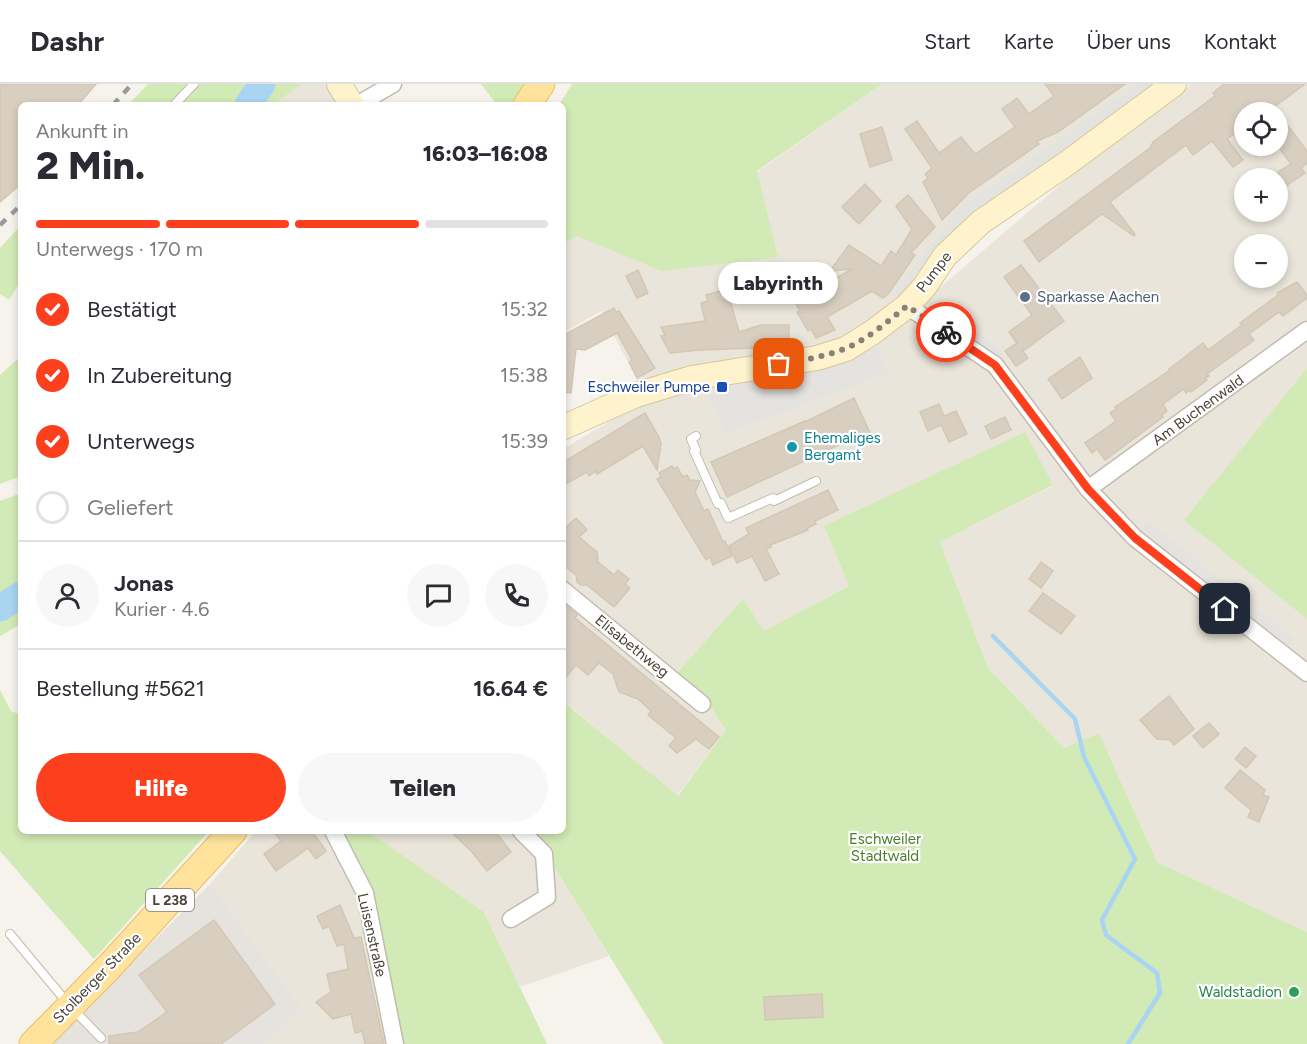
<!DOCTYPE html>
<html lang="de">
<head>
<meta charset="utf-8">
<style>
  body { margin:0; font-family:Figtree,sans-serif; background:#f7f7f7; color:#2b2b33; height:100vh; display:flex; flex-direction:column; font-size:22px; white-space:nowrap }
  * { box-sizing:border-box; margin:0 }
  p { font-size:20px; color:#7c7c81 }
  .icon { flex:none; width:33px; height:33px; fill:none; stroke:currentColor; stroke-width:2; stroke-linecap:round; stroke-linejoin:round }
  .map { position:relative; flex:1; overflow:hidden }
  .details { position:absolute; left:18px; top:18px; width:548px; height:732px; display:flex; flex-direction:column; background:#fff; border-radius:9px; box-shadow:0 3px 9px #0003 }
  .details>* { flex:none }
  .controls { position:absolute; left:1234px; top:18px; display:grid; gap:12px }
  .controls a { display:grid; place-items:center; width:54px; height:54px; border-radius:50%; background:#fff; box-shadow:0 3px 9px #0003; font-size:30px }
  .pin { position:absolute; display:grid; place-items:center; width:51px; height:51px; color:#fff; margin:-26px; border-radius:12px; box-shadow:0 3px 9px #0006 }
  .courier { position:absolute; display:grid; place-items:center; width:60px; height:60px; margin:-30px; border:4px solid #fc3f1d; border-radius:50%; background:#fff; color:#222; box-shadow:0 2px 8px #0007 }
  .bubble { position:absolute; height:42px; border-radius:21px; background:#fff; box-shadow:0 3px 9px #0003; font-size:20px; font-weight:800; line-height:42px; text-align:center }
  .overview em { font-style:normal; font-weight:800 }
  .overview div { display:flex; flex-direction:column-reverse }
  .overview { display:flex; align-items:center; justify-content:space-between; height:102px; padding:0 18px }
  h1 { font-size:39px; font-weight:800; line-height:45px }
  .bar { display:grid; grid-template-columns:repeat(4,1fr); gap:9px 6px; align-content:center; height:72px; padding:0 18px }
  .bar i { height:8px; border-radius:4px; background:#e1e1e2 }
  .bar .current { background:#fc3f1d }
  .bar p { grid-column:span 4 }
  .line { display:flex; align-items:center; gap:15px; padding:0 18px; border-top:2px solid #e1e1e2 }
  .line div { flex:1 }
  .round { display:grid; place-items:center; flex:none; width:63px; height:63px; border-radius:32px; background:#f7f7f7 }
  ol { padding:0 18px; list-style:none }
  li { display:flex; align-items:center; gap:18px; height:66px }
  li p { margin-inline-start:auto }
  li .icon { padding:6px; border-radius:50%; background:#fc3f1d; color:#fff; stroke-width:4 }
  li:last-child { color:#7c7c81 }
  li i { width:33px; height:33px; border:3px solid #e1e1e2; border-radius:50% }
  .button { display:flex; gap:12px; margin-top:auto; padding:12px 18px }
  .button a { flex:1; height:69px; border-radius:36px; background:#fc3f1d; color:#fff; font-size:24px; font-weight:800; line-height:69px; text-align:center }
  .button a+a { background:#f7f7f7; color:#2b2b33 }
  header { display:flex; align-items:center; gap:36px; box-sizing:border-box; height:84px; padding:0 30px; background:#fff; border-bottom:2px solid #e1e1e2 }
  header strong { font-size:28px }
  nav { display:flex; gap:33px; margin-inline-start:auto; font-size:21px }
  .map>svg:first-child { display:block }
  .residential { fill:#eae5da; fill-rule:evenodd }
  .industrial { fill:#e6e2dd }
  .green { fill:#d2eab5 }
  .parking { fill:#e5e3e0 }
  .lines { fill:none; stroke-linecap:round; stroke-linejoin:round }
  .stream { stroke:#a9d4f2; stroke-width:4.5 }
  .river { stroke:#a9d4f2; stroke-width:27 }
  .building { fill:#d8cfc1; stroke:#d3c7b4; stroke-width:1.5 }
  .lane-casing { stroke:#c2bbae; stroke-width:10 }
  .street-casing { stroke:#c2bbae; stroke-width:19 }
  .secondary-casing { stroke:#d6c79b; stroke-width:26 }
  .primary-casing { stroke:#e6c16a; stroke-width:29 }
  .lane { stroke:#fff; stroke-width:8 }
  .street { stroke:#fff; stroke-width:16 }
  .secondary { stroke:#fff3cd; stroke-width:24 }
  .primary { stroke:#ffe39c; stroke-width:27 }
  .rail { stroke:#9a9a9a; stroke-width:4.5; stroke-dasharray:8 8; stroke-linecap:butt }
  .done { stroke:#878178; stroke-width:6; stroke-dasharray:0 10.8 }
  .route { stroke:#fc3f1d; stroke-width:8 }
  .service-dot { fill:#5c6f8a; stroke:#fff; stroke-width:2 }
  .transit-dot { fill:#1a4fb4; stroke:#fff; stroke-width:2 }
  .culture-dot { fill:#0f9aa8; stroke:#fff; stroke-width:2 }
  .leisure-dot { fill:#2e9e5b; stroke:#fff; stroke-width:2 }
  .labels { text-anchor:middle; dominant-baseline:central; stroke-width:4.5; stroke-linejoin:round; paint-order:stroke }
  .shield { fill:#fff; stroke:#817c74; stroke-width:1.5 }
  .shield-label { font-size:14px; font-weight:bold; fill:#4b4439 }
  .street-label { font-size:15px; fill:#4b4439; stroke:#fff }
  .service-label { font-size:15px; fill:#4e5e75; stroke:#fff; text-anchor:start }
  .transit-label { font-size:15px; fill:#164399; stroke:#fff; text-anchor:end }
  .culture-label { font-size:15px; fill:#0d838f; stroke:#fff; text-anchor:start }
  .park-label { font-size:15px; fill:#4a7f2a; stroke:#fff }
  .leisure-label { font-size:15px; fill:#27864d; stroke:#fff; text-anchor:end }
</style>
</head>
<body>
<header>
<strong>Dashr</strong>
<nav><a>Start</a><a>Karte</a><a>Über uns</a><a>Kontakt</a></nav>
</header>
<div class="map">
<svg width="1307" height="960" viewBox="0 0 1307 960">
  <rect width="100%" height="100%" fill="#f6f3ec"/>
  <g class="residential">
    <path d="M302 0H326L337 21H273Z"/>
    <path d="M882 0H1154L897 222 844 257 640 301 601 227 563 249V160L577 151 661 187 757 88Z"/>
    <path d="M1191 0H1307V848L1157 778 1099 649 1064 664 988 584 940 458 1053 402 824 442 849 502 764 547 743 516 677 589 703 611 726 646 677 712 565 618 563 622V365L627 327 696 301 819 281 910 229 1074 89ZM1245 28H1278V62H1245ZM1245 94H1278V128H1245ZM1245 160H1278V194H1245Z"/>
    <path d="M256 747H341L402 960H265L302 924 210 800Z"/>
    <path d="M368 747H525L545 768 609 872 520 903 484 828Z"/>
  </g>
  <path class="industrial" d="M210 800 302 924 265 960H51Z"/>
  <g class="green">
    <path d="M148 0H302L273 21H128Z"/>
    <path d="M481 0H529L513 21H497Z"/>
    <path d="M572 0H882L757 87 778 173 661 187 577 152 563 160 562 21H559Z"/>
    <path d="M21 141V196L9 216 0 210V164Z"/>
    <path d="M21 272V392L0 400V291Z"/>
    <path d="M1307 284V535L1184 436Z"/>
    <path d="M1025 348 1053 401 940 458 988 584 1064 664 1099 649 1157 778 1307 848V960H664L545 768 525 747H562V622L564 618 678 712 726 646 703 611 677 589 743 515 764 547 849 502 824 442Z"/>
    <path d="M21 409V540L0 552V417Z"/>
    <path d="M0 606 11 627 21 631V747H209L94 875 0 767Z"/>
    <path d="M341 747H368L484 828 547 960H402Z"/>
  </g>
  <g class="parking">
    <path d="M1137 0H1174L981 138 907 222 894 208 960 124Z"/>
    <path d="M953 229 1003 269 995 281 931 238Z"/>
    <path d="M878 263 888 289 724 350 709 310 766 288 772 303Z"/>
    <path d="M1148 437 1295 555 1288 565 1140 447Z"/>
  </g>
  <g class="lines">
    <path class="stream" d="M993 552 1075 635 1084 673 1135 775 1102 836 1106 851 1157 889 1160 909 1128 960"/>
    <g class="river">
      <path d="M248 21 262 0"/>
      <path d="M0 524 21 511"/>
    </g>
  </g>
  <g class="building">
    <path d="M0 0H96L78 21H21V100L0 118Z"/>
    <path d="M1045 0H1125L1058 48 1037 57 1039 60 970 108 942 136 923 98 928 94 925 90 932 84 905 45 917 37 939 69 961 53 975 70 1015 43 1002 25 1017 14 1029 30 1054 12Z"/>
    <path d="M1224 0H1305L1274 23 1307 67V79L1301 84 1305 89 1278 107V88L1291 80 1278 62V28H1245V42L1227 55 1243 76 1233 83 1212 57 1193 71 1186 61 1110 118 1135 150 1134 152 1102 130 1039 178 1024 157 1150 64 1153 58 1215 12 1213 9Z"/>
    <path d="M882 43 892 76 870 83 860 50Z"/>
    <path d="M865 100 881 117 859 140 842 123Z"/>
    <path d="M908 111 935 143 911 169 915 171 889 209 883 214 872 207 827 233 835 246 816 254 811 245 808 247 797 228 800 227 795 218 852 185 830 187 849 161 881 182 891 167 896 171 912 145 896 122Z"/>
    <path d="M1021 181 1064 237 1023 267 1022 266 1028 274 1016 282 1005 267 1017 259 1009 248 1032 231 1004 193Z"/>
    <path d="M638 186 648 209 637 214 626 192Z"/>
    <path d="M1297 198 1307 211V214L1283 232 1279 228 1249 250 1254 256 1207 290 1209 292 1205 294 1207 296 1191 308 1189 306 1186 309 1184 305 1163 320 1167 327 1162 331 1163 333 1105 376 1097 365 1092 369 1085 359 1116 337 1110 329 1116 325 1115 323 1170 286 1169 285 1203 259 1208 266 1242 241 1240 239 1278 211 1277 209Z"/>
    <path d="M727 205 739 248 761 241H789V263L700 266 670 269 661 252 665 251 661 243 705 237 701 219 708 217 706 211Z"/>
    <path d="M614 224 616 228 619 227 655 284 637 294 629 278 632 276 617 249 585 266 576 265 571 309 562 308V252Z"/>
    <path d="M1080 273 1092 294 1062 315 1048 295Z"/>
    <path d="M854 314 870 349 857 355 856 353 727 413 711 378 805 337V338Z"/>
    <path d="M939 320 944 332 956 327 967 350 949 358 941 341 928 347 920 328Z"/>
    <path d="M645 329 659 353 661 360 657 386 643 362 597 390 596 387 589 392 587 388 562 402V379Z"/>
    <path d="M1005 333 1011 346 991 355 985 342Z"/>
    <path d="M672 382 674 385 677 383 683 393 687 391 690 396 700 397 695 408 704 427 708 425 723 458 725 457 732 472 713 481 710 473 706 476 657 395 661 393 659 389Z"/>
    <path d="M828 406 838 426 815 437 816 440 807 444 808 446 770 461 771 463 766 465 779 490 765 497 752 472 737 479 729 462 749 450 746 444Z"/>
    <path d="M576 434 587 446 579 453 597 468 598 478 614 491 618 486 629 495 625 500 630 504 614 523 587 501H581L577 498 576 491 562 480V447Z"/>
    <path d="M1041 478 1053 487 1041 504 1029 495Z"/>
    <path d="M1043 509 1075 532 1061 550 1029 527Z"/>
    <path d="M566 522 577 531 575 534 719 653 709 665 696 655 677 669 669 662 676 654 648 631 651 627 638 615 619 608 613 590 599 579 588 591 576 581 562 598V523L564 524Z"/>
    <path d="M1169 612 1194 645 1174 661 1170 656 1157 655 1140 636Z"/>
    <path d="M1209 639 1219 650 1203 664 1193 652Z"/>
    <path d="M1245 663 1256 672 1246 684 1235 675Z"/>
    <path d="M1240 686 1265 706 1263 711 1269 713 1259 738 1248 733 1251 726 1225 704Z"/>
    <path d="M273 747H312L326 767 316 775 308 764 276 787 264 770 281 757Z"/>
    <path d="M450 747H495L511 768 487 787 471 767Z"/>
    <path d="M340 821 354 854 361 853 384 960H365L362 947 355 949 351 930 333 935 316 918 331 908 327 890 348 885 344 860 337 862 329 842 323 845 317 832Z"/>
    <path d="M214 836 275 920 221 960H109V952L138 948 167 928 139 891Z"/>
    <path d="M822 910 823 933 765 936 764 913Z"/>
  </g>
  <g class="lines">
    <g class="lane-casing">
      <g id="lane">
        <path d="M174 21 194 0"/>
        <path d="M696 352 691 355 696 366 694 367 718 420 721 419 728 434 773 414 774 417 816 397"/>
        <path d="M10 850 70 922 101 954"/>
      </g>
    </g>
    <g class="street-casing">
      <g id="street">
        <path d="M357 21 393 0"/>
        <path d="M907 222 995 281 1088 405 1135 454 1307 589"/>
        <path d="M1088 405 1307 246"/>
        <path d="M562 505 702 620"/>
        <path d="M333 747 365 809 395 960"/>
        <path d="M511 835 547 813 544 770 521 747"/>
      </g>
    </g>
    <g class="secondary-casing">
      <g id="secondary">
        <path d="M339 0 352 21"/>
        <path d="M562 344 636 311 692 294 817 274 846 265 873 248 907 222 925 202 945 172 981 138 1066 80 1174 0"/>
      </g>
    </g>
    <g class="primary-casing">
      <g id="primary">
        <path d="M527 21 541 0"/>
        <path d="M33 960 108 884 233 747"/>
      </g>
    </g>
    <use href="#lane" class="lane"/>
    <use href="#street" class="street"/>
    <use href="#secondary" class="secondary"/>
    <use href="#primary" class="primary"/>
    <g class="rail">
      <path d="M113 21 132 0"/>
      <path d="M0 141 21 121"/>
    </g>
  </g>
  <g class="lines">
    <path class="done" d="M779 280C801 277 823 273 844 265 867 256 888 237 907 222L946 248"/>
    <path class="route" d="M946 248 995 281 1088 405 1135 454 1225 525"/>
  </g>
  <circle class="service-dot" cx="1025" cy="213" r="6"/>
  <rect class="transit-dot" x="716" y="297" width="12" height="12" rx="3"/>
  <circle class="culture-dot" cx="792" cy="363" r="6"/>
  <circle class="leisure-dot" cx="1294" cy="908" r="6"/>
  <g class="labels">
    <rect class="shield" x="146" y="805" width="48" height="22" rx="4.5"/>
    <g class="shield-label">
      <text x="170" y="816">L 238</text>
    </g>
    <g class="street-label">
      <text transform="translate(934 188) rotate(-52)">Pumpe</text>
      <text transform="translate(1198 326) rotate(-36)">Am Buchenwald</text>
      <text transform="translate(632 562) rotate(39)">Elisabethweg</text>
      <text transform="translate(372 851) rotate(77)">Luisenstraße</text>
      <text transform="translate(97 894) rotate(-46)">Stolberger Straße</text>
    </g>
    <g class="service-label">
      <text x="1037" y="213">Sparkasse Aachen</text>
    </g>
    <g class="transit-label">
      <text x="710" y="303">Eschweiler Pumpe</text>
    </g>
    <g class="culture-label">
      <text x="804" y="354">Ehemaliges<tspan x="804" dy="17">Bergamt</tspan></text>
    </g>
    <g class="park-label">
      <text x="885" y="755">Eschweiler<tspan x="885" dy="17">Stadtwald</tspan></text>
    </g>
    <g class="leisure-label">
      <text x="1282" y="908">Waldstadion</text>
    </g>
  </g>
</svg>
<div class="controls">
<a><svg class="icon" aria-label="locate" viewBox="0 0 24 24"><circle cx="12" cy="12" r="6"/><path d="M12 2v4M12 18v4M2 12h4M18 12h4"/></svg></a>
<a>+</a>
<a>−</a>
</div>
<div class="pin" style="left:779px;top:280px;background:#ea580c"><svg class="icon" aria-label="bag" viewBox="0 0 24 24"><path d="M5 8h14l-1 12H6zM9 8a3 3 0 0 1 6 0"/></svg></div>
<div class="pin" style="left:1225px;top:525px;background:#1f2937"><svg class="icon" aria-label="home" viewBox="0 0 24 24"><path d="M3 11l9-7 9 7M6 9v11h12V9"/></svg></div>
<div class="courier" style="left:946px;top:248px"><svg class="icon" aria-label="bike" viewBox="0 0 24 24"><circle cx="6" cy="16" r="4"/><circle cx="18" cy="16" r="4"/><path d="M6 16l4-8h5l3 8M10 8l3 8H6M13 5h3"/></svg></div>
<div class="bubble" style="left:718px;top:178px;width:120px">Labyrinth</div>
<section class="details">
<div class="overview"><div><h1>2 Min.</h1><p>Ankunft in</p></div><em>16:03–16:08</em></div>
<div class="bar"><i class="current"></i><i class="current"></i><i class="current"></i><i></i><p>Unterwegs · 170 m</p></div>
<ol>
<li><svg class="icon" aria-label="check" viewBox="0 0 24 24"><path d="M5 12l5 5 9-10"/></svg>Bestätigt<p>15:32</p></li>
<li><svg class="icon" aria-label="check" viewBox="0 0 24 24"><path d="M5 12l5 5 9-10"/></svg>In Zubereitung<p>15:38</p></li>
<li><svg class="icon" aria-label="check" viewBox="0 0 24 24"><path d="M5 12l5 5 9-10"/></svg>Unterwegs<p>15:39</p></li>
<li><i></i>Geliefert</li>
</ol>
<div class="line" style="height:108px"><a class="round"><svg class="icon" aria-label="person" viewBox="0 0 24 24"><circle cx="12" cy="8" r="4"/><path d="M4 21q1-7 8-7t8 7"/></svg></a><div><b>Jonas</b><p>Kurier · 4.6</p></div><a class="round"><svg class="icon" aria-label="chat" viewBox="0 0 24 24"><path d="M4 5h16v11H9l-5 4z"/></svg></a><a class="round"><svg class="icon" aria-label="phone" viewBox="0 0 24 24"><path d="M5 4h4l2 5-3 2q2 4 5 5l2-3 5 2v4C11 20 4 13 5 4z"/></svg></a></div>
<div class="line" style="height:78px"><div>Bestellung #5621</div><b>16.64 €</b></div>
<div class="button"><a>Hilfe</a><a>Teilen</a></div>
</section>
</div>
</body>
</html>
